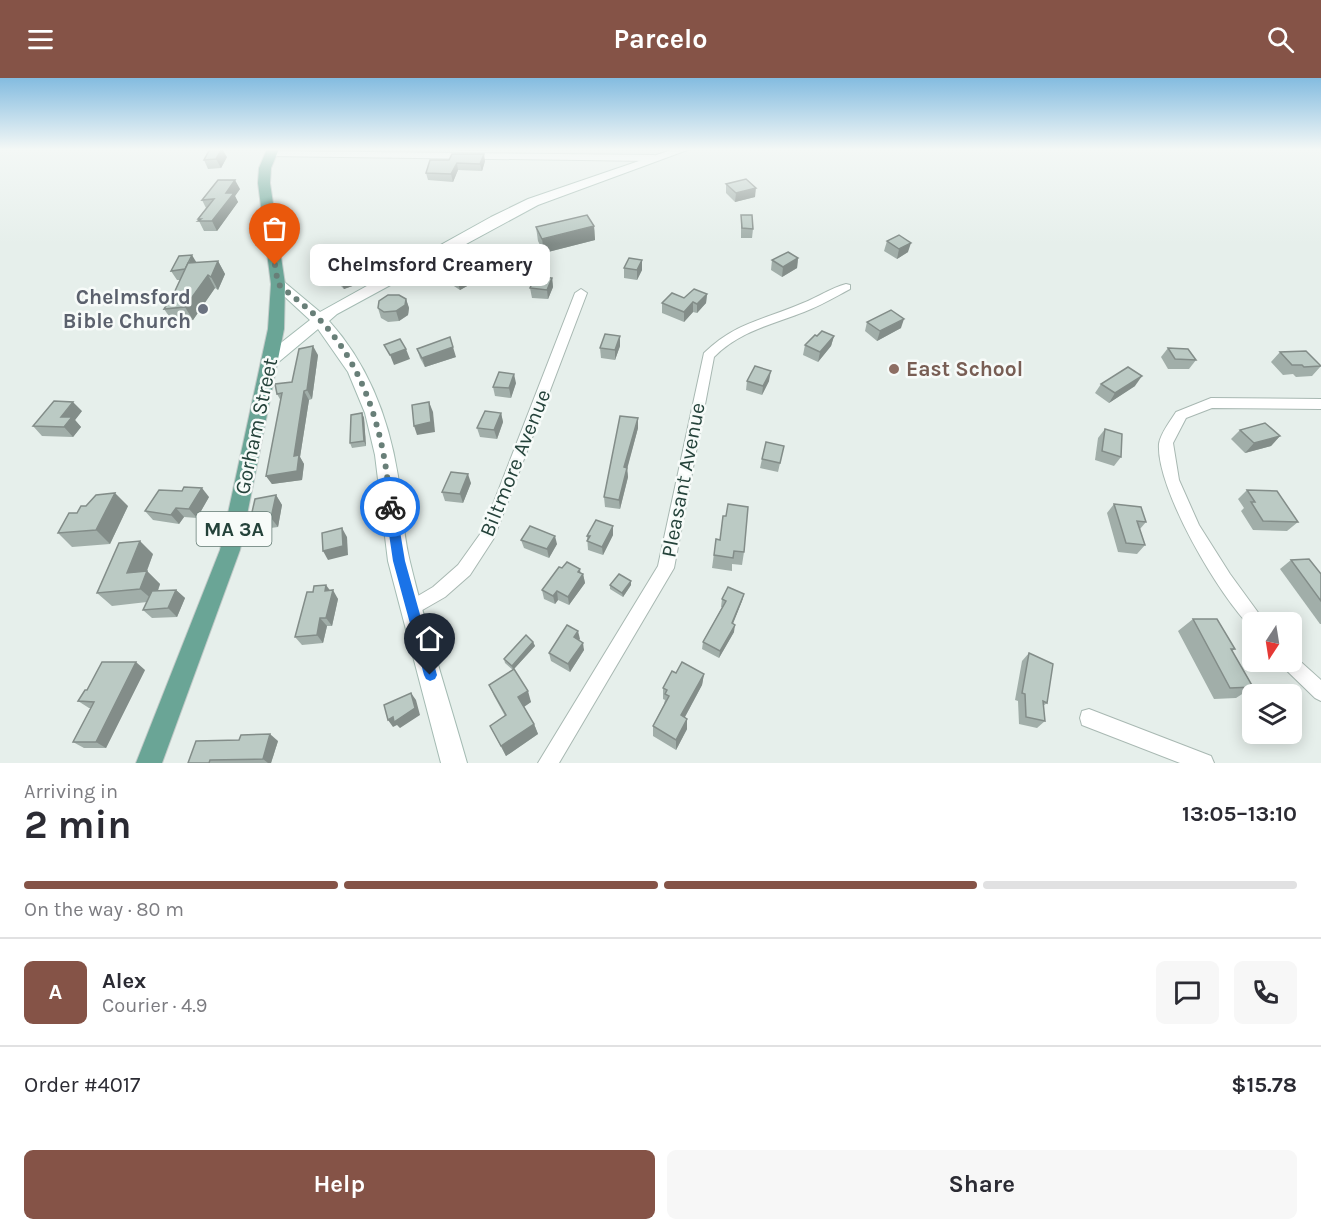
<!DOCTYPE html>
<html lang="en">
<head>
<meta charset="utf-8">
<style>
  body { margin:0; font-family:Karla,sans-serif; background:#f7f7f7; color:#2b2b33; height:100vh; display:flex; flex-direction:column; font-size:22px; white-space:nowrap }
  * { box-sizing:border-box; margin:0 }
  p { font-size:20px; color:#7c7c81 }
  .icon { flex:none; width:33px; height:33px; fill:none; stroke:currentColor; stroke-width:2; stroke-linecap:round; stroke-linejoin:round }
  .map { position:relative; height:685px; overflow:hidden }
  .panel { display:flex; flex-direction:column; background:#fff; flex:1 }
  .panel>* { flex:none }
  .needle { width:39px; rotate:192deg }
  .buttons { position:absolute; left:1242px; top:534px; display:grid; gap:12px }
  .buttons a { display:grid; place-items:center; width:60px; height:60px; border-radius:9px; background:#fff; box-shadow:0 3px 15px #0003; font-size:30px }
  .pin { position:absolute; display:grid; place-items:center; width:51px; height:51px; color:#fff; margin:-62px -26px; border-radius:50% 50% 50% 0; rotate:-45deg; box-shadow:0 0 6px #0007 }
  .pin .icon { rotate:45deg }
  .courier { position:absolute; display:grid; place-items:center; width:60px; height:60px; margin:-30px; border:4px solid #1a73e8; border-radius:50%; background:#fff; color:#222; box-shadow:0 2px 8px #0007 }
  .bubble { position:absolute; height:42px; border-radius:9px; background:#fff; box-shadow:0 3px 15px #0003; font-size:20px; font-weight:700; line-height:42px; text-align:center }
  .headline em { font-style:normal; font-weight:700 }
  .headline div { display:flex; flex-direction:column-reverse }
  .headline { display:flex; align-items:center; justify-content:space-between; height:102px; padding:0 24px }
  h1 { font-size:39px; font-weight:700; line-height:45px }
  .bar { display:grid; grid-template-columns:repeat(4,1fr); gap:9px 6px; align-content:center; height:72px; padding:0 24px }
  .bar i { height:8px; border-radius:4px; background:#e1e1e2 }
  .bar .active { background:#855347 }
  .bar p { grid-column:span 4 }
  .line { display:flex; align-items:center; gap:15px; padding:0 24px; border-top:2px solid #e1e1e2 }
  .line div { flex:1 }
  .round { display:grid; place-items:center; flex:none; width:63px; height:63px; border-radius:9px; background:#f7f7f7 }
  .action { display:flex; gap:12px; margin-top:auto; padding:12px 24px }
  .action a { flex:1; height:69px; border-radius:9px; background:#855347; color:#fff; font-size:24px; font-weight:700; line-height:69px; text-align:center }
  .action a+a { background:#f7f7f7; color:#2b2b33 }
  header { display:flex; justify-content:space-between; align-items:center; height:78px; padding:0 24px; background:#855347; color:#fff; font-size:27px; font-weight:700 }
  .map>svg:first-child { display:block }
  .lines { fill:none; stroke-linecap:round; stroke-linejoin:round }
  .street-casing { stroke:#a8b8b2; stroke-width:2 }
  .secondary-casing { stroke:#a4bbb3; stroke-width:2 }
  .primary-casing { stroke:#c2cac8; stroke-width:2 }
  .street { fill:#fff; fill-rule:evenodd }
  .secondary { fill:#fff; fill-rule:evenodd }
  .primary { fill:#6aa596; fill-rule:evenodd }
  .wall { fill:#a1aea9 }
  .shaded-wall { fill:#838d89 }
  .building { fill:#bbcac4; stroke:#838d89; stroke-width:1.5 }
  .route { fill:#1a73e8 }
  .done { stroke:#687f78; stroke-width:6; stroke-dasharray:0 10.8 }
  .worship-dot { fill:#6b7280; stroke:#f7fbf9; stroke-width:2 }
  .education-dot { fill:#8d6e63; stroke:#f7fbf9; stroke-width:2 }
  .labels { text-anchor:middle; dominant-baseline:central; stroke-width:5; stroke-linejoin:round; paint-order:stroke }
  .shield { fill:#f7fbf9; stroke:#637a73; stroke-width:1.5 }
  .shield-label { font-size:20px; font-weight:bold; fill:#24423a }
  .worship-label { font-size:21px; font-weight:bold; fill:#5b616d; stroke:#f7fbf9; text-anchor:end }
  .education-label { font-size:21px; font-weight:bold; fill:#785e54; stroke:#f7fbf9; text-anchor:start }
  .street-label { font-size:21px; fill:#24423a; stroke:#f7fbf9 }
</style>
</head>
<body>
<header><svg class="icon" aria-label="menu" viewBox="0 0 24 24"><path d="M4 6h16M4 12h16M4 18h16"/></svg>Parcelo<svg class="icon" aria-label="search" viewBox="0 0 24 24"><circle cx="10" cy="10" r="6"/><path d="M15 15l6 6"/></svg></header>
<div class="map">
<svg width="1321" height="685" viewBox="0 0 1321 685">
  <rect width="100%" height="100%" fill="#e6efeb"/>
  <g class="lines">
    <g class="street-casing">
      <g id="street">
        <path d="M270 73 654 77 659 80 654 83 267 78 265 76Z"/>
        <path d="M846 206 850 207V211C835 219 820 228 804 234 771 247 740 253 714 279L674 490 559 685H538L658 488 704 275C736 244 764 242 803 225 818 219 831 210 846 206Z"/>
        <path d="M581 211 587 215 494 460 470 497 445 519 412 538 406 535 404 530 406 525 433 509 458 487 483 452 575 215Z"/>
        <path d="M1211 320 1321 321V331L1212 330 1186 340 1173 365 1179 402 1199 447 1230 496 1265 544H1252V550C1220 520 1156 411 1159 366 1160 356 1171 342 1176 334Z"/>
        <path d="M1292 576 1321 602V623L1315 620 1284 590 1281 584H1292Z"/>
        <path d="M1089 631 1211 678 1214 685H1180L1082 647 1080 640 1082 633Z"/>
      </g>
    </g>
    <g class="secondary-casing">
      <path id="secondary" d="M674 71H690L538 127 337 236 329 243C368 286 389 341 398 398 402 427 403 456 410 484 426 551 448 618 467 685H441L388 483 375 377 365 335 348 294 318 251 275 287H263L261 283 263 279 310 242 271 206 278 201 283 203 320 234 491 139 528 121Z"/>
    </g>
    <g class="primary-casing">
      <path id="primary" d="M267 71H279L271 90 270 105 285 206 284 251 240 472 162 685H136L220 472 268 251 271 206 258 105 259 90Z"/>
    </g>
    <use href="#street" class="street"/>
    <use href="#secondary" class="secondary"/>
    <use href="#primary" class="primary"/>
  </g>
  <g class="wall">
    <path d="M393 71H415V72H394Z"/>
    <path d="M458 71H489L488 73H459Z"/>
    <path d="M227 79 221 90 208 91 204 82Z"/>
    <path d="M430 82 485 83 482 93 458 92 453 104 428 102 426 95Z"/>
    <path d="M726 106 755 119 735 124 726 115Z"/>
    <path d="M240 111 235 118 238 124 217 153H204L198 141 206 130 202 122Z"/>
    <path d="M741 137 753 151 752 160H741Z"/>
    <path d="M594 148 595 162 544 175 538 163 536 149Z"/>
    <path d="M887 163 908 174 897 181 884 173Z"/>
    <path d="M798 180 797 190 782 199 771 192 772 182Z"/>
    <path d="M642 182V192L637 202 624 200V190Z"/>
    <path d="M218 183 225 196 218 212 215 210 193 242 173 244 164 231 174 215 180 202H177L171 193 197 185Z"/>
    <path d="M440 191 485 198 460 212 443 201Z"/>
    <path d="M332 192 354 196 358 206 344 211 335 202Z"/>
    <path d="M552 200 553 209 548 221 532 220 530 210Z"/>
    <path d="M707 216 706 225 697 235 693 234 684 244 662 235V225Z"/>
    <path d="M406 221 409 230 408 237 399 243 388 244 381 240 378 230Z"/>
    <path d="M867 244 901 250 877 263 865 253Z"/>
    <path d="M620 258V268L615 282 601 280 600 270Z"/>
    <path d="M817 258H834L831 268 818 284 803 277 805 267Z"/>
    <path d="M1168 270 1196 282 1189 291H1168L1161 279Z"/>
    <path d="M417 271 456 279 425 289 420 280Z"/>
    <path d="M1280 274 1321 288 1312 298 1296 299 1293 296 1283 297 1271 284Z"/>
    <path d="M318 277 312 321 309 322 300 379 304 386 302 402 272 406 266 398 281 323 277 316 292 304Z"/>
    <path d="M747 303H769L762 317 746 312Z"/>
    <path d="M516 305 511 320 495 318 493 309Z"/>
    <path d="M1101 306 1135 308 1109 325 1095 315Z"/>
    <path d="M82 333 75 342 81 349 73 359 42 358 33 348Z"/>
    <path d="M362 335 364 340 366 368 352 370 350 365Z"/>
    <path d="M501 335 503 344 497 361 480 359 477 350Z"/>
    <path d="M638 340V350L627 390 628 399 620 431 605 429 604 419Z"/>
    <path d="M1105 351 1121 379 1114 388 1095 382 1098 360Z"/>
    <path d="M1240 352 1280 358 1271 368 1245 375 1231 361Z"/>
    <path d="M784 368 778 394 760 390 762 381Z"/>
    <path d="M471 405 463 425 445 423 442 414Z"/>
    <path d="M1247 412 1298 444 1287 453 1253 452 1241 433 1244 430 1238 421Z"/>
    <path d="M276 417 282 427 278 449 256 452 250 443Z"/>
    <path d="M209 419 197 440 184 439 179 446 153 442 145 433Z"/>
    <path d="M1114 426 1146 444 1140 451 1145 467 1137 476 1118 474 1107 435Z"/>
    <path d="M128 428 110 466 72 469 58 455 77 435Z"/>
    <path d="M613 448V457L603 477 588 472 587 458Z"/>
    <path d="M716 461 744 474 742 487 732 486V493L712 490Z"/>
    <path d="M521 462 557 466 549 480 524 470Z"/>
    <path d="M153 476 147 493 160 506 158 513 176 512 185 520 177 539 152 540 143 532 147 524 112 528 97 515Z"/>
    <path d="M1291 482 1321 496V546H1320L1280 491Z"/>
    <path d="M562 490 583 496 585 505 569 527 558 522 555 526 544 521 542 512Z"/>
    <path d="M631 503V507L623 519 610 511V507Z"/>
    <path d="M330 513 338 521 332 548H327L323 565 302 567 295 559Z"/>
    <path d="M744 516 742 523 733 546 734 554 719 580 702 571 703 564 722 529H721L722 521Z"/>
    <path d="M1193 541 1235 571 1232 573 1253 609 1236 620 1214 621 1178 553Z"/>
    <path d="M580 561 579 562 584 572 570 594 551 583 549 575Z"/>
    <path d="M533 564 535 568 514 591 531 624 524 629 534 646 538 656 506 678 490 648 505 638 494 618 489 607 513 592 505 585 504 581Z"/>
    <path d="M1029 575 1047 625 1043 628 1045 643 1037 650 1019 646 1018 623 1015 622 1022 583Z"/>
    <path d="M145 592 106 670H84L73 664 91 630H89L78 623 87 612Z"/>
    <path d="M676 595 704 596 702 607 685 639 687 651 676 672 653 658V648L664 626 665 622 663 621V610Z"/>
    <path d="M278 663 271 685H188Z"/>
  </g>
  <g class="shaded-wall">
    <path d="M222 71 227 79 221 90 216 81Z"/>
    <path d="M484 76 485 83 482 93 480 86Z"/>
    <path d="M457 85 458 92 453 104 451 96Z"/>
    <path d="M235 102 240 111 235 118 238 124 217 153 212 143 226 115Z"/>
    <path d="M756 110 755 119 735 124 736 115Z"/>
    <path d="M594 148 595 162 544 175 542 161Z"/>
    <path d="M911 165 908 174 897 181 899 171Z"/>
    <path d="M192 177 198 187 186 191Z"/>
    <path d="M798 180 797 190 782 199 783 189Z"/>
    <path d="M642 182V192L637 202V192Z"/>
    <path d="M218 183 225 196 218 212 211 199Z"/>
    <path d="M483 188 485 198 460 212 457 203Z"/>
    <path d="M354 196 358 206 344 211 340 202Z"/>
    <path d="M208 197 215 210 193 242 185 229Z"/>
    <path d="M552 200 553 209 548 221 547 212Z"/>
    <path d="M707 216 706 225 697 235V226Z"/>
    <path d="M406 221 409 230 408 237 399 243 396 233Z"/>
    <path d="M693 224V234L684 244V234Z"/>
    <path d="M904 241 901 250 877 263 880 253Z"/>
    <path d="M620 258V268L615 282V272Z"/>
    <path d="M834 258 831 268 818 284 820 274Z"/>
    <path d="M313 268 318 277 312 321 307 312Z"/>
    <path d="M453 269 456 279 425 289 422 280Z"/>
    <path d="M406 271 410 281 394 287 390 277Z"/>
    <path d="M771 293 769 303 762 317 763 308Z"/>
    <path d="M514 296 516 305 511 320 509 310Z"/>
    <path d="M1142 298 1135 308 1109 325 1115 315Z"/>
    <path d="M304 313 309 322 300 379 304 386 302 402 272 406 266 398 294 378Z"/>
    <path d="M73 324 82 333 75 342 81 349 73 359 64 349 61 339Z"/>
    <path d="M429 324 433 334 435 354 417 357 414 348Z"/>
    <path d="M362 335 364 340 366 368 364 363Z"/>
    <path d="M501 335 503 344 497 361 494 352Z"/>
    <path d="M638 340V350L625 399 624 389Z"/>
    <path d="M1280 358 1271 368 1245 375 1254 365Z"/>
    <path d="M627 390 628 399 620 431 619 422Z"/>
    <path d="M468 396 471 405 463 425 460 416Z"/>
    <path d="M202 410 209 419 197 440 189 431Z"/>
    <path d="M115 415 128 428 110 466 96 452Z"/>
    <path d="M276 417 282 427 278 449 271 440Z"/>
    <path d="M176 430 184 439 179 446 171 437Z"/>
    <path d="M613 448V457L603 477 602 469Z"/>
    <path d="M342 450 347 459 348 477 328 482 323 473Z"/>
    <path d="M555 458 557 466 549 480 547 471Z"/>
    <path d="M140 463 153 476 141 508 127 495Z"/>
    <path d="M580 491 581 499 583 496 585 505 569 527 568 519Z"/>
    <path d="M147 493 160 506 154 523 140 511Z"/>
    <path d="M631 503V507L623 519 622 515Z"/>
    <path d="M326 507 332 515 333 512 338 521 332 548 326 540 325 513Z"/>
    <path d="M176 512 185 520 177 539 168 530Z"/>
    <path d="M557 513 558 522 555 526 553 518Z"/>
    <path d="M744 516 742 523 730 552 732 545Z"/>
    <path d="M320 540 327 548 323 565 317 557Z"/>
    <path d="M735 547 734 554 719 580 720 573Z"/>
    <path d="M578 553 580 561 575 567 574 559Z"/>
    <path d="M533 564 535 568 513 592 512 588Z"/>
    <path d="M583 565 584 572 570 594 568 586Z"/>
    <path d="M136 584 145 592 106 670 96 664Z"/>
    <path d="M704 596 702 607 680 648 681 637Z"/>
    <path d="M528 613 531 624 522 630 518 619Z"/>
    <path d="M411 615 416 622 420 637 400 650 397 647 393 649 388 642Z"/>
    <path d="M687 641V651L676 672V662Z"/>
    <path d="M534 646 538 656 506 678 501 668Z"/>
    <path d="M270 656 278 663 271 685H268L263 681Z"/>
  </g>
  <g class="building">
    <path d="M210 71H222L216 81 204 82Z"/>
    <path d="M452 76H484L480 86 457 85 451 96 426 95 430 82H449Z"/>
    <path d="M746 101 756 110 736 115 726 106Z"/>
    <path d="M218 102H235L226 115H234L212 143H198L201 141H198L214 121 202 122Z"/>
    <path d="M587 137 594 148 542 161 536 149Z"/>
    <path d="M741 137H752L753 151 742 150Z"/>
    <path d="M899 157 911 165 899 171 887 163Z"/>
    <path d="M788 174 798 180 783 189 772 182Z"/>
    <path d="M192 177 185 191 171 193 179 178Z"/>
    <path d="M464 178 483 188 457 203 440 191Z"/>
    <path d="M629 180 642 182 637 192 624 190Z"/>
    <path d="M218 183 211 199 208 197 185 229 164 231 174 215 188 185Z"/>
    <path d="M346 186 354 196 340 202 332 192Z"/>
    <path d="M536 198 552 200 547 212 530 210Z"/>
    <path d="M694 211 707 216 697 226 693 224 684 234 662 225 672 215 684 220Z"/>
    <path d="M388 217H399L406 221 405 227 396 233 384 234 378 230 379 223Z"/>
    <path d="M891 232 904 241 880 253 867 244Z"/>
    <path d="M822 253 834 258 820 274 805 267 815 257 817 258Z"/>
    <path d="M605 256 620 258 615 272 600 270Z"/>
    <path d="M450 259 453 269 422 280 417 271Z"/>
    <path d="M400 261 406 271 390 277 384 267Z"/>
    <path d="M313 268 307 312 304 313 294 378 299 377 297 393 266 398 282 315 277 316 275 306 292 304 299 271Z"/>
    <path d="M1168 270 1188 271 1196 282 1175 281Z"/>
    <path d="M1306 273 1321 288 1304 289 1302 287H1292L1280 274Z"/>
    <path d="M755 288 771 293 763 308 747 303Z"/>
    <path d="M1128 289 1142 298 1115 315 1101 306Z"/>
    <path d="M499 294 514 296 509 310 493 309Z"/>
    <path d="M54 323 73 324 61 339H72L64 349 33 348Z"/>
    <path d="M429 324 431 344 414 348 412 327Z"/>
    <path d="M485 333 501 335 494 352 477 350Z"/>
    <path d="M362 335 364 363 350 365 351 337Z"/>
    <path d="M620 338 638 340 624 389 627 390 619 422 604 419Z"/>
    <path d="M1265 345 1280 358 1254 365 1240 352Z"/>
    <path d="M1105 351 1122 356 1121 379 1102 373Z"/>
    <path d="M766 364 784 368 780 385 762 381Z"/>
    <path d="M451 394 468 396 460 416 442 414Z"/>
    <path d="M184 409 202 410 189 431 176 430 171 437 145 433 159 412 182 413Z"/>
    <path d="M1247 412 1277 413 1298 444 1263 443 1251 424H1255Z"/>
    <path d="M115 415 96 452 58 455 69 435H77L81 428H86L96 417Z"/>
    <path d="M276 417 271 440 250 443 255 421Z"/>
    <path d="M728 426 748 429 744 474 734 473 733 480 714 477 716 461 720 462 723 438H726Z"/>
    <path d="M1114 426 1141 429 1146 444 1137 443 1145 467 1126 465Z"/>
    <path d="M596 442 613 448 602 469 587 463 590 458H587Z"/>
    <path d="M530 448 555 458 547 471 521 462Z"/>
    <path d="M342 450 343 468 323 473 322 455Z"/>
    <path d="M140 463 127 495 147 493 140 511 97 515 119 465Z"/>
    <path d="M1309 481 1321 496V523L1291 482Z"/>
    <path d="M567 484 580 491 578 494 583 496 568 519 557 513 553 518 542 512 559 489 562 490Z"/>
    <path d="M619 496 631 503 622 515 610 507Z"/>
    <path d="M326 507 325 513 333 512 326 540H320L317 557 295 559 307 514H313L314 508Z"/>
    <path d="M728 509 744 516 732 545 735 547 720 573 703 564 726 523 722 521Z"/>
    <path d="M176 512 168 530 143 532 152 513Z"/>
    <path d="M1193 541H1217L1235 571H1231L1253 609 1230 610Z"/>
    <path d="M567 547 578 553 574 559 583 565 568 586 549 575Z"/>
    <path d="M526 557 533 564 512 588 504 581Z"/>
    <path d="M1029 575 1053 586 1047 625 1043 623 1045 643 1026 639 1025 616 1022 615Z"/>
    <path d="M102 584H136L96 664H73L94 624 78 623 85 612H87Z"/>
    <path d="M682 584 704 596 681 637 687 641 676 662 653 648 669 618 665 616 667 612 663 610 672 593 676 595Z"/>
    <path d="M514 591 528 613 518 619 534 646 501 668 490 648 506 637 489 607Z"/>
    <path d="M411 615 415 630 394 644 393 639 388 642 384 627Z"/>
    <path d="M270 656 263 681 210 682 209 685H188L196 663 239 662 241 657Z"/>
  </g>
  <linearGradient id="sky" x2="0" y2="1"><stop stop-color="#84bce0"/><stop offset="0.43" stop-color="#f4f8f6"/><stop offset="1" stop-color="#f4f8f6" stop-opacity="0"/></linearGradient>
  <rect width="1321" height="166" fill="url(#sky)"/>
  <path class="route" d="M390 424 396 429 405 483 437 597 435 601 430 603 426 601 424 597 393 483 385 429Z"/>
  <g class="lines">
    <path class="done" d="M275 187 278 206C292 218 307 229 320 242 367 291 386 363 390 429"/>
  </g>
  <circle class="worship-dot" cx="203" cy="231" r="6"/>
  <circle class="education-dot" cx="894" cy="291" r="6"/>
  <g class="labels">
    <rect class="shield" x="196.5" y="434" width="75" height="34" rx="4.5"/>
    <g class="shield-label">
      <text x="234" y="451">MA 3A</text>
    </g>
    <g class="worship-label">
      <text x="191" y="219">Chelmsford<tspan x="191" dy="24">Bible Church</tspan></text>
    </g>
    <g class="education-label">
      <text x="906" y="291">East School</text>
    </g>
    <g class="street-label">
      <text transform="translate(256 348) rotate(-78)">Gorham Street</text>
      <text transform="translate(515 385) rotate(-68)">Biltmore Avenue</text>
      <text transform="translate(683 402) rotate(-79)">Pleasant Avenue</text>
    </g>
  </g>
</svg>
<div class="buttons">
<a><svg class="needle" viewBox="-14 -14 28 28"><path d="M0-13l5 13h-10z" fill="#e53935"/><path d="M0 13l5-13h-10z" fill="#7c7c81"/></svg></a>
<a><svg class="icon" aria-label="layers" viewBox="0 0 24 24"><path d="M12 4l9 5-9 5-9-5zM3 14l9 5 9-5"/></svg></a>
</div>
<div class="pin" style="left:275px;top:187px;background:#ea580c"><svg class="icon" aria-label="bag" viewBox="0 0 24 24"><path d="M5 8h14l-1 12H6zM9 8a3 3 0 0 1 6 0"/></svg></div>
<div class="pin" style="left:430px;top:597px;background:#1f2937"><svg class="icon" aria-label="home" viewBox="0 0 24 24"><path d="M3 11l9-7 9 7M6 9v11h12V9"/></svg></div>
<div class="courier" style="left:390px;top:429px"><svg class="icon" aria-label="bike" viewBox="0 0 24 24"><circle cx="6" cy="16" r="4"/><circle cx="18" cy="16" r="4"/><path d="M6 16l4-8h5l3 8M10 8l3 8H6M13 5h3"/></svg></div>
<div class="bubble" style="left:310px;top:166px;width:240px">Chelmsford Creamery</div>
</div>
<section class="panel">
<div class="headline"><div><h1>2 min</h1><p>Arriving in</p></div><em>13:05–13:10</em></div>
<div class="bar"><i class="active"></i><i class="active"></i><i class="active"></i><i></i><p>On the way · 80 m</p></div>
<div class="line" style="height:108px"><b class="round" style="background:#855347;color:#fff">A</b><div><b>Alex</b><p>Courier · 4.9</p></div><a class="round"><svg class="icon" aria-label="chat" viewBox="0 0 24 24"><path d="M4 5h16v11H9l-5 4z"/></svg></a><a class="round"><svg class="icon" aria-label="phone" viewBox="0 0 24 24"><path d="M5 4h4l2 5-3 2q2 4 5 5l2-3 5 2v4C11 20 4 13 5 4z"/></svg></a></div>
<div class="line" style="height:78px"><div>Order #4017</div><b>$15.78</b></div>
<div class="action"><a>Help</a><a>Share</a></div>
</section>
</body>
</html>
